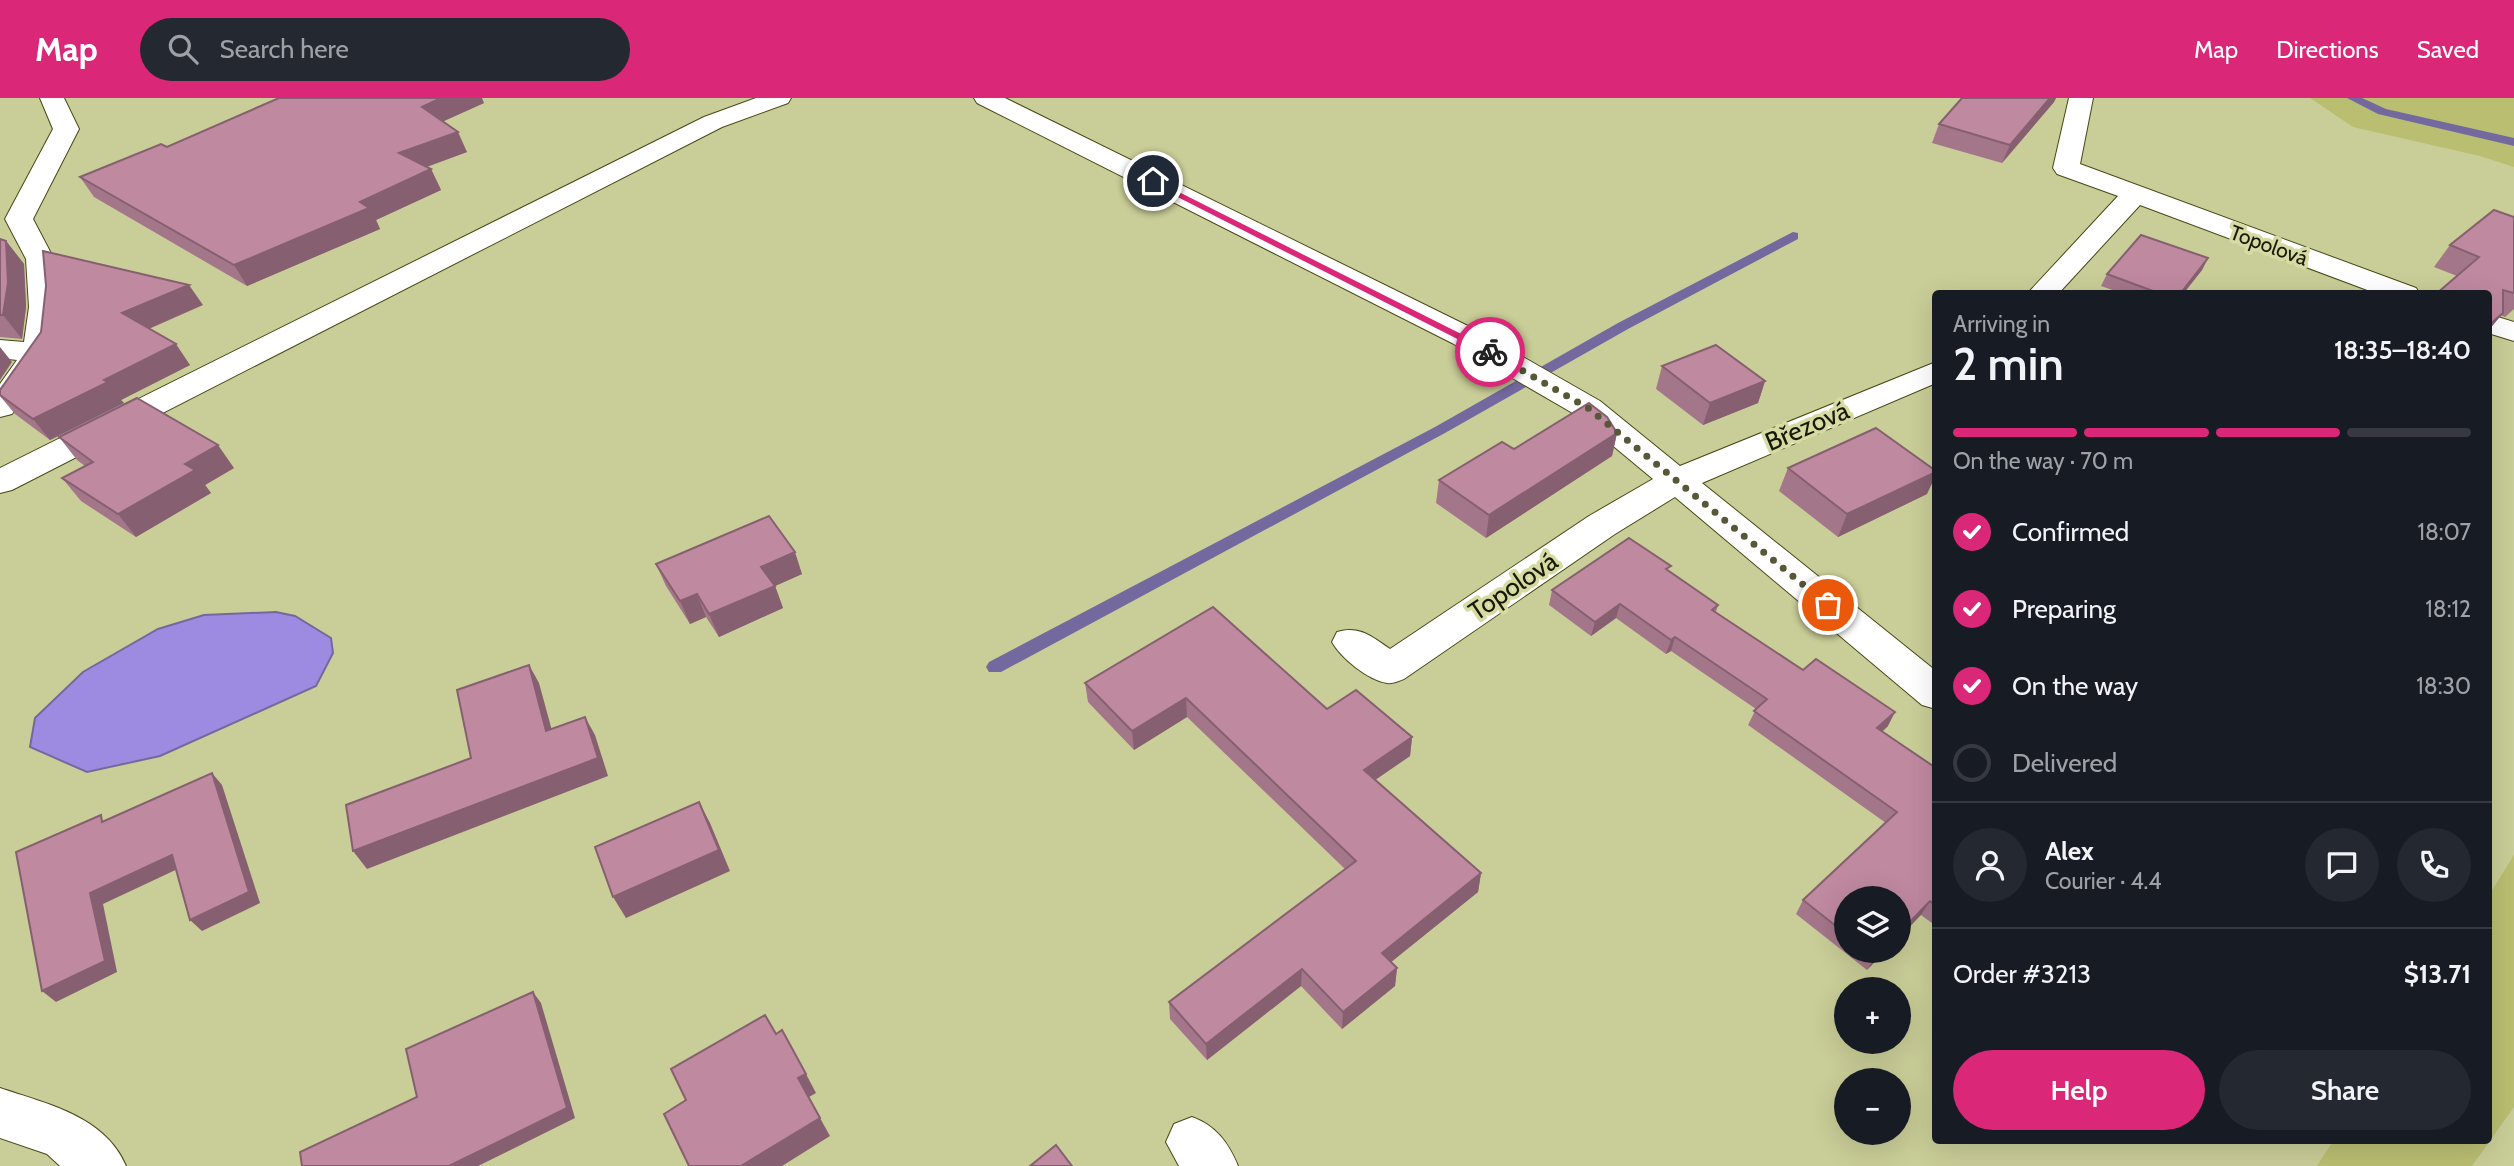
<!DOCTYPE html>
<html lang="en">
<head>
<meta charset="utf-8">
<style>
  body { margin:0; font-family:Cabin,sans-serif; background:#242831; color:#f1f3f6; height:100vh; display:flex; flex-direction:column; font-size:26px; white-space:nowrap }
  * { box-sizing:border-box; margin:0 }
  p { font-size:23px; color:#9ea1a6 }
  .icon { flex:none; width:38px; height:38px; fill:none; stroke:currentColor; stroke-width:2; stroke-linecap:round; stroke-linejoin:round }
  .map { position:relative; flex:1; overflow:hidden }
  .details { position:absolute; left:1932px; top:192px; width:560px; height:854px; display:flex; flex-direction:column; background:#171b24; border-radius:7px; box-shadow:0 7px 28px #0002 }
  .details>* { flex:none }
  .buttons { position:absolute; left:1834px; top:788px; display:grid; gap:14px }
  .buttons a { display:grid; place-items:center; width:77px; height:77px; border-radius:50%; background:#171b24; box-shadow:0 7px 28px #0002; font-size:35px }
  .pin { position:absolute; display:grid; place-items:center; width:60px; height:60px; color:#fff; margin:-30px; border:4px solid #fff; border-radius:50%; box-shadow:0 2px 7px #0007 }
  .courier { position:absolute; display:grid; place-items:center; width:70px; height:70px; margin:-35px; border:5px solid #db2777; border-radius:50%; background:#fff; color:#222; box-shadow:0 2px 9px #0007 }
  .overview em { font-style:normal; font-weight:600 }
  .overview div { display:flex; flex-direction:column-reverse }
  .overview { display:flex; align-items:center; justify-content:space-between; height:119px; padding:0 21px }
  h1 { font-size:46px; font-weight:600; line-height:52px }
  .bar { display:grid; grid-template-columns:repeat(4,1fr); gap:10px 7px; align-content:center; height:84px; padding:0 21px }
  .bar i { height:9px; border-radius:5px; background:#363941 }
  .bar .active { background:#db2777 }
  .bar p { grid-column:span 4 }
  .line { display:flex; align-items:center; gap:18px; padding:0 21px; border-top:2px solid #363941 }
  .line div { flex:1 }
  .round { display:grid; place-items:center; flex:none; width:74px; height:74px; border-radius:37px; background:#242831 }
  ol { padding:0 21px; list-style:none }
  li { display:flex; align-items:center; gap:21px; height:77px }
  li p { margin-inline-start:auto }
  li .icon { padding:7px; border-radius:50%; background:#db2777; color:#fff; stroke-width:4 }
  li:last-child { color:#9ea1a6 }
  li i { width:38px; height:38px; border:4px solid #363941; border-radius:50% }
  .cta { display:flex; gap:14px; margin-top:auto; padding:14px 21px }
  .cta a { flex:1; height:80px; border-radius:42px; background:#db2777; color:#fff; font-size:28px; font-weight:600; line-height:80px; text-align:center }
  .cta a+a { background:#242831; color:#f1f3f6 }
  header { display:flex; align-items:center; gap:42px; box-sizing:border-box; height:98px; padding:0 35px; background:#db2777; color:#fff }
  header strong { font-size:33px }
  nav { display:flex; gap:38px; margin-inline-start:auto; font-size:24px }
  .search { width:490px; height:63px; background:#242831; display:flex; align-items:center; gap:18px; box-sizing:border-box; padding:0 24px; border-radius:38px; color:#9ea1a6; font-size:26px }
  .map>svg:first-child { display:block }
  .green { fill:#b9be71 }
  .water { fill:#9c8be1; stroke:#74699f; stroke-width:2 }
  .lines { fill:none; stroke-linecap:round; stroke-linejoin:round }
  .stream { fill:#74699f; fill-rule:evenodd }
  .minor-casing { stroke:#474915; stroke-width:2 }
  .tertiary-casing { stroke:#474915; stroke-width:2 }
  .minor { fill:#fff; fill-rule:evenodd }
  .tertiary { fill:#fff; fill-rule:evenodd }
  .wall { fill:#a4768a }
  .shaded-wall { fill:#866070 }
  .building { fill:#bf89a0; stroke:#866070; stroke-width:2 }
  .route { fill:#db2777 }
  .done { stroke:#565838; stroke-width:7; stroke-dasharray:0 12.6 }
  .labels { text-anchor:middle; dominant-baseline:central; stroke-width:7; stroke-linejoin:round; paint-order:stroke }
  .far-street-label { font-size:21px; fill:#181905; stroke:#d6daa3 }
  .street-label { font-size:26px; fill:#181905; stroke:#d6daa3 }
</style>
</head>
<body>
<header>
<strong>Map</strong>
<div class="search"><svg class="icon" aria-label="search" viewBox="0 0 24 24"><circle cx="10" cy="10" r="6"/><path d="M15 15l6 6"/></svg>Search here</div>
<nav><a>Map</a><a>Directions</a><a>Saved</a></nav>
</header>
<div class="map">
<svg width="2514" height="1068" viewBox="0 0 2514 1068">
  <rect width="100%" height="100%" fill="#c9cd97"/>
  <g class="green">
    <path d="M2310 0H2514V69L2480 58 2353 29Z"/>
    <path d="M2514 757V1009L2472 1068H2317L2333 1043H2488L2489 797Z"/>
  </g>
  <path class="water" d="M276 514 295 518 331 540 333 555 316 588 160 658 87 674 30 649 35 620 83 574 158 531 204 517Z"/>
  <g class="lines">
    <g class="stream">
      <path d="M2347 0H2362L2386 11 2514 40V48L2378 16Z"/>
      <path d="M1793 134 1798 135V141L1628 231 1445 335 1001 574H989L986 569 989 564 1435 329 1618 225Z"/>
    </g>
    <g class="minor-casing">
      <g id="minor">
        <path d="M40 0H64L79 31 33 121 54 161 59 209 54 255 12 316 0 319V286L17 262 0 260V242L24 244 29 209 26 161 5 121 53 31Z"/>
        <path d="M974 0H1005L1474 231 1600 303 1680 368 1936 264V285L1702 385 1936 573V611L1922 607 1675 399 1615 436 1404 581C1398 583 1393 586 1387 585 1368 582 1341 560 1332 544L1337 534C1360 527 1372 539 1390 551L1589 418 1653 381 1576 317 1452 245 977 5Z"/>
        <path d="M2069 0H2093L2080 66 2416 190 2420 196H2378L2140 107 2058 196H2027L2118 98 2057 76 2053 70Z"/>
        <path d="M2488 216 2514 224V243L2488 235Z"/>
        <path d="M0 990C47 1006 105 1018 126 1068H60L47 1056 0 1040Z"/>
        <path d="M1192 1019C1216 1028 1228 1044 1238 1068H1179L1166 1044 1174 1026Z"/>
      </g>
    </g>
    <g class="tertiary-casing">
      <path id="tertiary" d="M756 0H791L788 5 722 29 12 392 0 395V370L704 19Z"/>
    </g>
    <use href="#minor" class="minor"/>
    <use href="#tertiary" class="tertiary"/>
  </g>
  <g class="wall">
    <path d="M1962 0H2056L2054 4 2002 65 1932 45 1939 26Z"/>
    <path d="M484 5 443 23 467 54 427 69 431 71 441 92 376 122 380 131 247 188 94 99 80 79 167 49Z"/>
    <path d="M2514 119V211L2505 219 2501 217 2488 233 2457 178 2434 169 2450 147Z"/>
    <path d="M0 141 6 143 24 166 26 209 22 241 0 239Z"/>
    <path d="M2208 160 2202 172 2183 196H2124L2101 188 2107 176Z"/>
    <path d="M203 207 149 231 190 267 121 302 124 305 50 342 15 316 0 298V292Z"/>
    <path d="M1662 268 1765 283 1758 305 1703 327 1656 291Z"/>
    <path d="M1617 335 1612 358 1486 440 1436 405 1439 382 1514 351Z"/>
    <path d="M59 339 234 370 205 387 211 395 136 439 81 403 62 380 85 368 77 362Z"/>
    <path d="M1788 370 1927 396 1838 439 1779 393Z"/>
    <path d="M656 466 802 476 775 488 783 510 719 539 706 519 690 526 666 488Z"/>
    <path d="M1669 473 1718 507 1716 514 1888 628 1882 634 1936 670V828L1921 817 1846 800V852H1886L1867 872 1796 816 1803 802 1886 725 1748 627 1756 611 1671 553 1666 556 1616 520 1591 538 1549 507 1552 492Z"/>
    <path d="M1085 585 1327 611 1412 639 1410 658 1375 682 1481 775 1478 794 1391 864 1397 870 1395 888 1342 931 1301 888 1207 962 1170 921 1169 904 1345 771 1187 619 1134 652 1088 604Z"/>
  </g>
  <g class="shaded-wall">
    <path d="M441 0H482L484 5 431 29 422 9Z"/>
    <path d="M2050 0H2056L2054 4 2002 65 2010 47Z"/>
    <path d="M458 34 467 54 409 75 399 55Z"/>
    <path d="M431 71 441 92 376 122 380 131 247 188 234 167 360 104Z"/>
    <path d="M6 143 24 166 26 209 22 241 3 217Z"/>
    <path d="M2208 160 2202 172 2183 196H2180Z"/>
    <path d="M189 187 203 207 136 236 122 215Z"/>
    <path d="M2503 215 2488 233V228Z"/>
    <path d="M176 246 190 267 121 302 124 305 50 342 33 321 104 282Z"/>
    <path d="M0 249 12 264 0 282Z"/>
    <path d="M1765 283 1758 305 1703 327 1710 305Z"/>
    <path d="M1617 335 1612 358 1486 440 1489 417Z"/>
    <path d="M218 347 234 370 205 387 211 395 136 439 118 416 185 366Z"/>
    <path d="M1936 374V377L1927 396 1838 439 1847 416Z"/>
    <path d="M795 454 802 476 775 488 783 510 719 539 709 516 761 469Z"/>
    <path d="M697 496 706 519 690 526 680 503Z"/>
    <path d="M1620 506 1616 520 1591 538 1595 524Z"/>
    <path d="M1675 539 1671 553 1666 556 1671 542Z"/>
    <path d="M529 567 539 585 557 651 546 633Z"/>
    <path d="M1186 600 1187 619 1134 652 1132 633Z"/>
    <path d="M1895 614 1888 628 1870 644 1877 630Z"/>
    <path d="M585 619 595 637 608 678 367 771 353 753Z"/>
    <path d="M1412 639 1410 658 1362 691 1364 672Z"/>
    <path d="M212 675 222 687 260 805 202 833 190 822Z"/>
    <path d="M699 704 710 725 730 773 626 820 613 799Z"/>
    <path d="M172 757 184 768 103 806 117 874 56 904 42 893 90 795Z"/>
    <path d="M1481 775 1478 794 1380 873 1382 855Z"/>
    <path d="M1930 803 1921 817 1899 840V835Z"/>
    <path d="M1882 852H1886L1867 872 1875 859Z"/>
    <path d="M1397 870 1395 888 1342 931 1343 914Z"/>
    <path d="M1302 871 1301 888 1207 962 1206 946Z"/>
    <path d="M533 894 541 905 575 1020 478 1068H449Z"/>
    <path d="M806 976 816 995 809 999 798 980Z"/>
    <path d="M820 1020 830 1038 782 1068H741Z"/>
  </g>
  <g class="building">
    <path d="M279 0H441L422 9 458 34 399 55 431 71 360 104 369 110 234 167 80 79 161 46 167 49Z"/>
    <path d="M1962 0H2050L2010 47 1939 26Z"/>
    <path d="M2494 112 2514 119V195L2503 192V215L2488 228V196H2436L2479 159 2450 147Z"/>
    <path d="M2141 137 2208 160 2180 196H2161L2107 176Z"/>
    <path d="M0 141 6 143 8 185 3 217H0Z"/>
    <path d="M43 153 189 187 122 215 176 246 104 282 108 284 33 321 0 297V292L41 234 46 188Z"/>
    <path d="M1716 247 1765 283 1710 305 1662 268Z"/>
    <path d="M137 300 218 347 185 366 195 372 118 416 62 380 93 364 59 339Z"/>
    <path d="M1589 305 1607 319 1617 335 1489 417 1439 382 1502 344 1514 351Z"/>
    <path d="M1876 330 1936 373V374L1847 416 1788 370Z"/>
    <path d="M769 418 795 454 761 469 775 488 709 516 697 496 680 503 656 466Z"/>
    <path d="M1629 440 1671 468 1666 471 1718 507 1712 512 1803 572 1816 561 1895 614 1877 630 1936 670V808L1930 803 1899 835V800H1846V836L1803 802 1897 714 1754 613 1767 601 1675 539 1671 542 1620 506 1595 524 1552 492Z"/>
    <path d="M1213 509 1327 611 1356 592 1412 639 1364 672 1481 775 1382 855 1397 870 1343 914 1302 871 1206 946 1169 904 1356 763 1186 600 1132 633 1085 585Z"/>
    <path d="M529 567 546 633 585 619 598 660 353 753 346 707 471 660 457 592Z"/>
    <path d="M212 675 249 794 190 822 172 757 90 795 105 863 42 893 16 754 101 717 102 724Z"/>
    <path d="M699 704 719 752 613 799 595 749Z"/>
    <path d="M1867 852H1882L1875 859Z"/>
    <path d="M533 894 567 1010 449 1068H302L300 1054 417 999 406 951Z"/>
    <path d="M765 917 776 936 782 932 806 976 798 980 820 1020 741 1068H689L664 1016 686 1002 671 971Z"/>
    <path d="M1056 1047 1072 1068H1030Z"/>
  </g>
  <path class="route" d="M1153 81 1493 252 1495 254 1487 256 1150 85Z"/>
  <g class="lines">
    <path class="done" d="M1490 254 1588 310 1828 507"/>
  </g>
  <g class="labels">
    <g class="far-street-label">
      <text transform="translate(2269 147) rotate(20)">Topolová</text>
    </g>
    <g class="street-label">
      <text transform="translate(1807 328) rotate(-23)">Březová</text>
      <text transform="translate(1513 488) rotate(-34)">Topolová</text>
    </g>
  </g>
</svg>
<div class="buttons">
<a><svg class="icon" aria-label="layers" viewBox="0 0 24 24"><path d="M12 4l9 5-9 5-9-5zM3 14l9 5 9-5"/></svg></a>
<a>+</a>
<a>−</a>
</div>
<div class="pin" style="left:1828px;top:507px;background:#ea580c"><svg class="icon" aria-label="bag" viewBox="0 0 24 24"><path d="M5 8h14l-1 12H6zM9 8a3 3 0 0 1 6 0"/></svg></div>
<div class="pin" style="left:1153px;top:83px;background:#1f2937"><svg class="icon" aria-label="home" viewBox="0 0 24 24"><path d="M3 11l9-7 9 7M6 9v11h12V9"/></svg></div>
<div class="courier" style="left:1490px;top:254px"><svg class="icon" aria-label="bike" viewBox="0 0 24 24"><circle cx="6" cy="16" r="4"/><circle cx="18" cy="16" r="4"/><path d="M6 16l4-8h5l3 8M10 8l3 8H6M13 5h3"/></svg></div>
<section class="details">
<div class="overview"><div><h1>2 min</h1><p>Arriving in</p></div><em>18:35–18:40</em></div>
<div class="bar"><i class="active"></i><i class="active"></i><i class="active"></i><i></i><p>On the way · 70 m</p></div>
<ol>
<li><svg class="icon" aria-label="check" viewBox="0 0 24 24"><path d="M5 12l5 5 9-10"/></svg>Confirmed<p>18:07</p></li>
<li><svg class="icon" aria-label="check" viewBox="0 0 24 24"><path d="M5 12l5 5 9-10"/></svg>Preparing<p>18:12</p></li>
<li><svg class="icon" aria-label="check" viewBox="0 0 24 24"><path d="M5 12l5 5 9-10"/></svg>On the way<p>18:30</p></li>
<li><i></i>Delivered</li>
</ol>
<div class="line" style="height:126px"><a class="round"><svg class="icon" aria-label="person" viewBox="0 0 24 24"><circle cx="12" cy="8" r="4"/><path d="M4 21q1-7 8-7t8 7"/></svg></a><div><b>Alex</b><p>Courier · 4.4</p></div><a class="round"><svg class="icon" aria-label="chat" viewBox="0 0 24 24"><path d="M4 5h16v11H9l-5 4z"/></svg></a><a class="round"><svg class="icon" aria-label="phone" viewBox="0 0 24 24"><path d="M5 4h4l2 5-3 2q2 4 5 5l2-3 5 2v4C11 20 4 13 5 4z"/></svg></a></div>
<div class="line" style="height:91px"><div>Order #3213</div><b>$13.71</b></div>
<div class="cta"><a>Help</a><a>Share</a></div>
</section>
</div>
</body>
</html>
